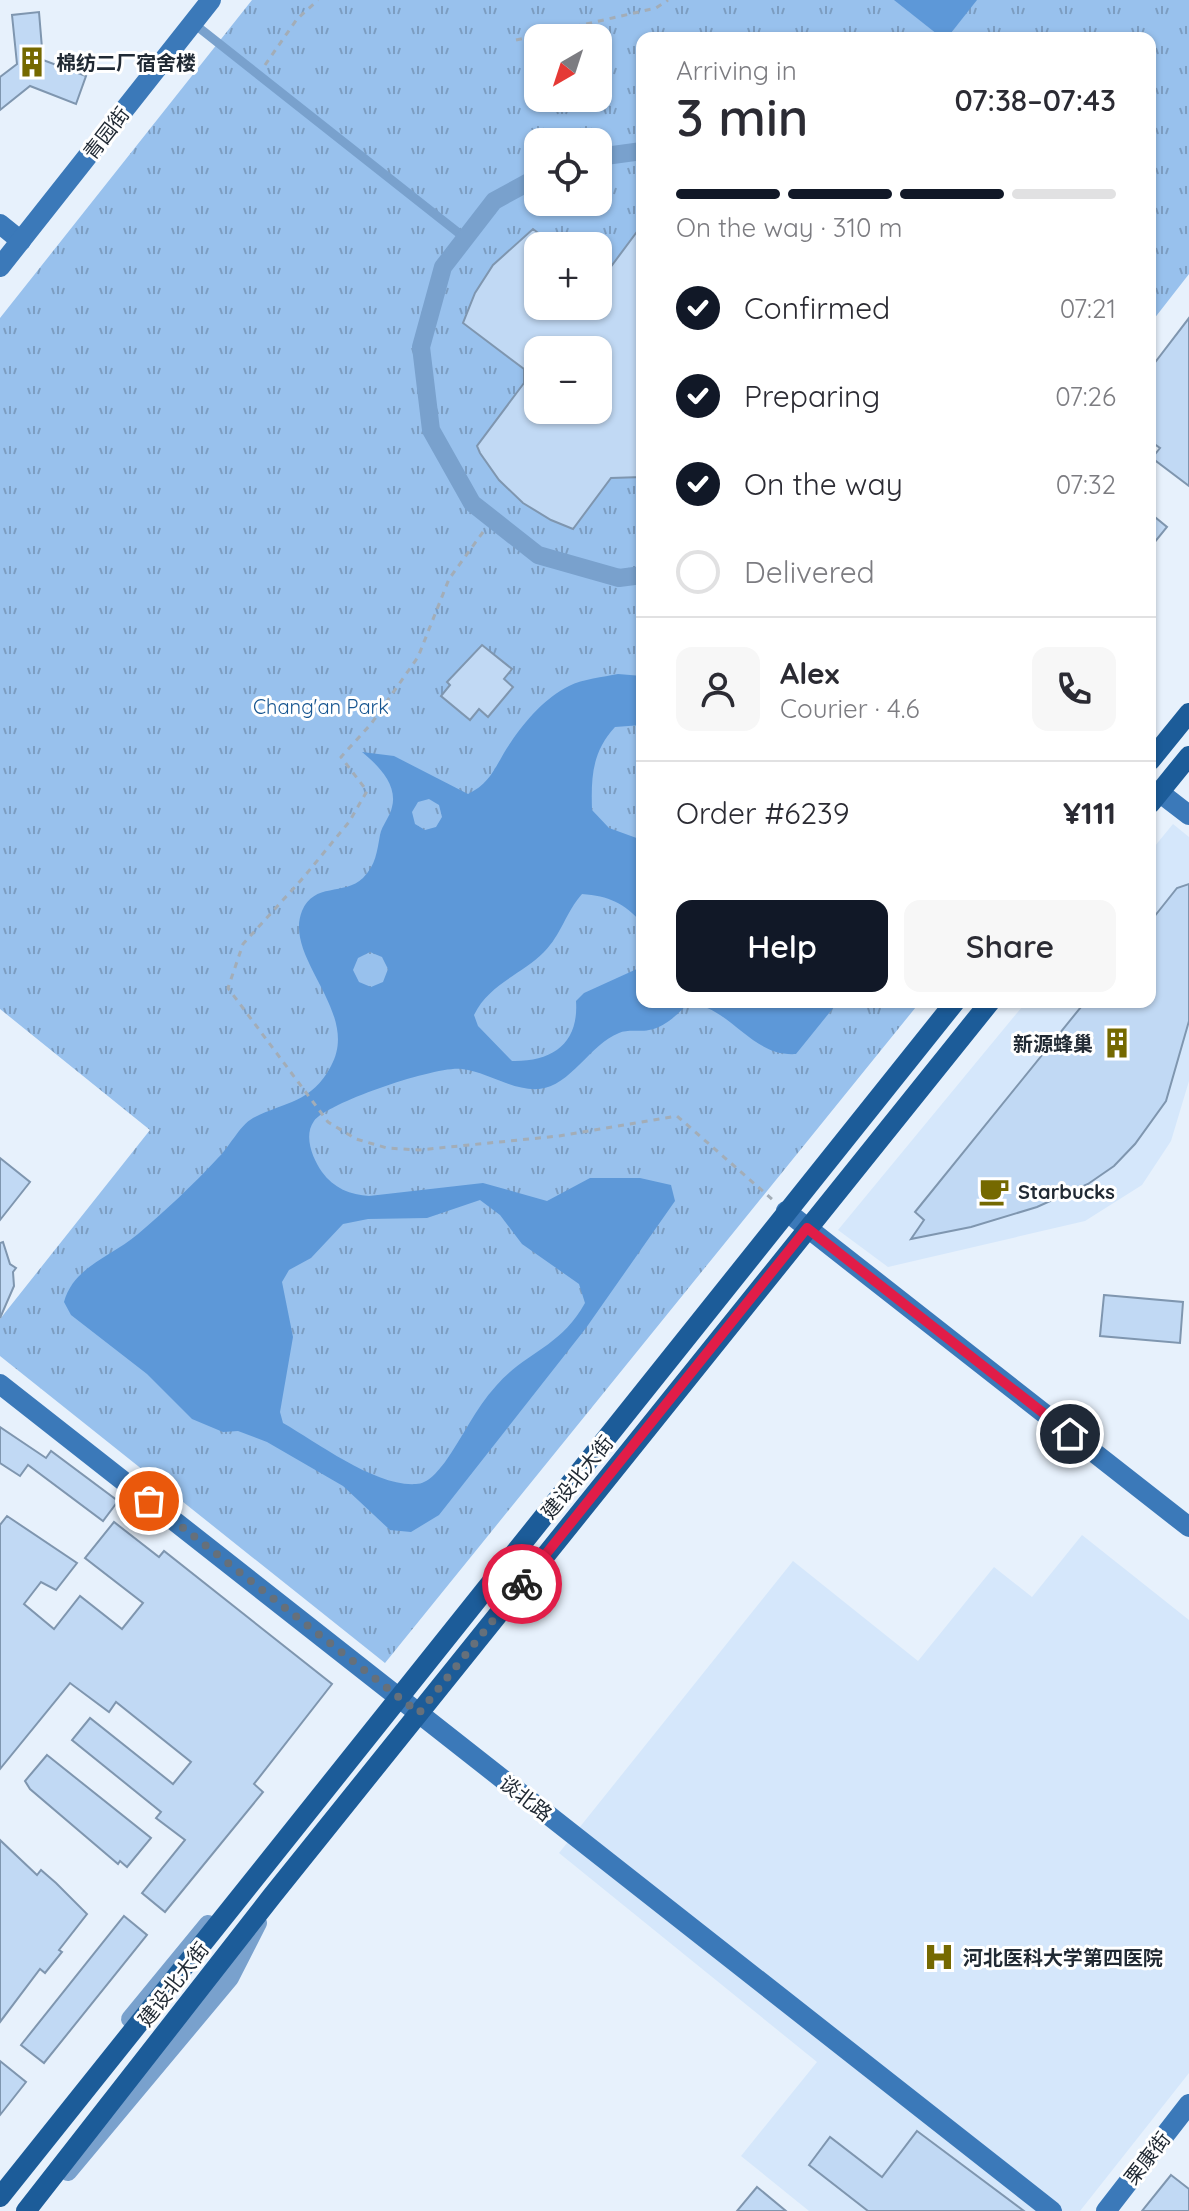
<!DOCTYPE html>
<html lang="en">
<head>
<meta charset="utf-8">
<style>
  body { margin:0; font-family:Quicksand,"Noto Sans SC",sans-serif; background:#f7f7f7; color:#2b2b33; height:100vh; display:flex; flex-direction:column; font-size:30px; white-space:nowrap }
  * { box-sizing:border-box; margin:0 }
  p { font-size:26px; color:#7c7c81 }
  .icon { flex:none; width:44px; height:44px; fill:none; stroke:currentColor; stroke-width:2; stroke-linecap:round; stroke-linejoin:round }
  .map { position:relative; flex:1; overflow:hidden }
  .drawer { position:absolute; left:636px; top:32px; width:520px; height:976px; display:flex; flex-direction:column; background:#fff; border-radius:16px; box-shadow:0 2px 6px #0004 }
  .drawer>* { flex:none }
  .needle { width:52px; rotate:219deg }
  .controls { position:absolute; left:524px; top:24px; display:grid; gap:16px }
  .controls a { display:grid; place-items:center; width:88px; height:88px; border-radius:16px; background:#fff; box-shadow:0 2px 6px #0004; font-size:40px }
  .pin { position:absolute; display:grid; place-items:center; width:68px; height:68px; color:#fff; margin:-34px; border:4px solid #fff; border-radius:50%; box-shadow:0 2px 8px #0007 }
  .courier { position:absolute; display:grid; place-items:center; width:80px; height:80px; margin:-40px; border:6px solid #e11d48; border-radius:50%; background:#fff; color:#222; box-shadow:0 2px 10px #0007 }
  .overview em { font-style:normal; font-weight:600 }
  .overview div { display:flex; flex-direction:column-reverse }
  .overview { display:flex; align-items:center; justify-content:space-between; height:136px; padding:0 40px }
  h1 { font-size:52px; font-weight:600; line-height:60px }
  .bar { display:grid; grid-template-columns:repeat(4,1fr); gap:12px 8px; align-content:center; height:96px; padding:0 40px }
  .bar i { height:10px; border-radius:6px; background:#e1e1e2 }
  .bar .current { background:#111827 }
  .bar p { grid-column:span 4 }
  .line { display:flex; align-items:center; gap:20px; padding:0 40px; border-top:2px solid #e1e1e2 }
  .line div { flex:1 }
  .round { display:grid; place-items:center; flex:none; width:84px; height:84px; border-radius:16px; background:#f7f7f7 }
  ol { padding:0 40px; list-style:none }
  li { display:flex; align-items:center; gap:24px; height:88px }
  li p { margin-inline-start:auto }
  li .icon { padding:8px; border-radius:50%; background:#111827; color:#fff; stroke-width:4 }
  li:last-child { color:#7c7c81 }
  li i { width:44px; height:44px; border:4px solid #e1e1e2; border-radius:50% }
  .primary-button { display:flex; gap:16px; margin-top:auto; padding:16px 40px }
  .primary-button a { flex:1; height:92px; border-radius:16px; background:#111827; color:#fff; font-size:32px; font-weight:600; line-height:92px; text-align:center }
  .primary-button a+a { background:#f7f7f7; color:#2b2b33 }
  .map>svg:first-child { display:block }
  .built { fill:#d5e7fb }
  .park { fill:url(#park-tufts); fill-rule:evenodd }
  .water { fill:#5d98d8; fill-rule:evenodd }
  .building { fill:#c1d9f4; stroke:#7f96af; stroke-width:2; fill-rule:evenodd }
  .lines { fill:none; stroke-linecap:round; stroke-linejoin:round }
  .path { stroke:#a3adb7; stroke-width:3; stroke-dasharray:6 6; stroke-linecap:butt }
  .lane { stroke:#79a1cd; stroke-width:9 }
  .street { stroke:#79a1cd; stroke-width:18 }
  .secondary { stroke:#3b79b9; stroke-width:20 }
  .primary { stroke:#1c5c99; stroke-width:20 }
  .done { stroke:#66707a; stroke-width:8; stroke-dasharray:0 14.4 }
  .route { stroke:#e11d48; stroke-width:10 }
  .labels { text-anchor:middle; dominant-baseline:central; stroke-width:6; stroke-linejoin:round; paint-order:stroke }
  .poi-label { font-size:20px; font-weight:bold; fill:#212a34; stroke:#fff; text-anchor:start }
  .street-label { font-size:20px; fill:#212a34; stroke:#fff }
  .park-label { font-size:20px; fill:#175691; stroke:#fff }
</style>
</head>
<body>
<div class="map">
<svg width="1189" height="2211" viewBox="0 0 1189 2211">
  <defs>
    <pattern id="park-tufts" width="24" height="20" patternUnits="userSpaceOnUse" patternTransform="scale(2)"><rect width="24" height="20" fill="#98c1ed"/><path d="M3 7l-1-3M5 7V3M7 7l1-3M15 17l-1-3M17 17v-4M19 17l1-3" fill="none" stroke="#7c9dc1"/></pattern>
  </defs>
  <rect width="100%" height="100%" fill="#e7f1fc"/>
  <g class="built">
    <path d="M1173 824 1189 837V1081L1171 1141 1142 1185 1085 1221 888 1267 838 1230 1026 1002H1150V852Z"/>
    <path d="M1082 1535 1189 1620V2073L1080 2211H809L741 2156 817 2062 559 1853 793 1561 918 1661 994 1567 1032 1597Z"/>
  </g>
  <path class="park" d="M252 0H1189V274L1150 324V38H642V1002H920L385 1663 0 1356V1319L150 1130 0 1009V318ZM538 38H598V98H538ZM538 142H598V202H538ZM538 246H598V306H538ZM538 350H598V410H538Z"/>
  <g class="water">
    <path d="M894 0H977L947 38H942Z"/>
    <path d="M618 674 642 676V725L615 727C592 752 591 777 592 810L609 828 642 840V923C624 903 609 896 582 894 566 912 561 935 544 952 521 975 489 984 474 1015L478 1026 512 1061C553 1062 579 1043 576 1001L584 993 639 968 642 962V1002H838L796 1054C751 1057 731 1007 689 1003 677 1014 666 1027 649 1030 640 1032 627 1029 619 1033 590 1044 571 1086 539 1089 512 1091 488 1072 462 1069 438 1065 328 1102 314 1121 303 1136 313 1159 322 1172 333 1188 351 1195 369 1196L483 1183 547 1201 590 1178H640L671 1185 675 1201 586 1328 439 1515 411 1532 390 1530 343 1486 267 1442 238 1431 223 1432 192 1419 147 1374 71 1315 64 1302C74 1266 111 1257 138 1234 165 1211 193 1185 217 1159 229 1148 239 1126 253 1118 284 1102 312 1103 331 1066 361 1012 283 958 302 911 314 882 344 896 363 878 376 865 377 851 380 835 382 825 390 817 392 807 398 785 378 765 362 752L394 756 468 794C493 782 496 763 511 742 525 721 546 697 569 686 583 679 603 677 618 674ZM429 799 439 805 442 817 436 827 425 830 415 824 412 812 418 802ZM370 952 382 957 388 969 383 982 371 987 359 982 353 970 358 958ZM480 1200 500 1215 522 1244 579 1284 585 1303C560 1348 525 1352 496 1386 475 1409 463 1437 445 1462 438 1471 428 1484 416 1484 376 1487 318 1443 283 1423L280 1412 293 1337 282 1282 289 1270 311 1258 343 1224 368 1219 427 1218Z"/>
  </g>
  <g class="building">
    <path d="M39 12 43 60 86 76 76 104 30 86 0 110V77L17 64 12 15Z"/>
    <path d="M642 225V477L611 478 573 529 551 520 523 503 499 480 480 453 477 446 524 383V369L463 323 475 293 493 265 533 229 555 246H538V306H598V284ZM538 350H598V410H538Z"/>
    <path d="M1189 318V486L1152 458 1160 448 1150 441V369Z"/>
    <path d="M1150 513 1167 527 1150 548Z"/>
    <path d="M482 645 512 669 504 679 513 687 488 717 479 709 470 720 441 696 450 685 447 682Z"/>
    <path d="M1189 884V1021L1166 1101 1135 1144 1114 1166 1088 1184 1037 1207 971 1227 911 1239 924 1220 915 1212 1085 1002H1150V922L1177 888Z"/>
    <path d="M0 1158 30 1182 0 1220Z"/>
    <path d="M3 1242 10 1264 16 1268 13 1272 14 1286 0 1318V1243Z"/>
    <path d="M1104 1295 1183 1302 1180 1343 1100 1336Z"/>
    <path d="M0 1427 46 1458 51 1451 118 1501 103 1521 28 1465 20 1476 0 1463Z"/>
    <path d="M7 1516 77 1563 56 1590 41 1582 24 1604 54 1629 80 1596 122 1629 143 1603 85 1558 114 1522 159 1557 164 1551 332 1684 254 1784 263 1792 165 1912 142 1893 185 1840 156 1818 161 1812 72 1740 90 1718 173 1784 191 1762 116 1702 109 1712 70 1683 0 1769V1525Z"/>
    <path d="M47 1755 151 1838 127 1867 120 1861 118 1864 30 1789 25 1781Z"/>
    <path d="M0 1840 37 1875 41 1870 56 1883 87 1914 59 1950 62 1952 45 1973 40 1969 0 2022Z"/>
    <path d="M124 1916 147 1935 44 2063 21 2045Z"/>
    <path d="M0 2061 26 2082 0 2115Z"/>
    <path d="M917 2131 1024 2211H868L809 2165 830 2137 882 2177Z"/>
    <path d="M1171 2175 1189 2189V2211H1142Z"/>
    <path d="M757 2187 786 2211H737Z"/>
  </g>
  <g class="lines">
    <g class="path">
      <path d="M516 40 656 8 668 0"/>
      <path d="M265 65 297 19 318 0"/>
      <path d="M483 532 449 579 418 657 371 724 341 757 367 791 349 822 303 878 243 944 228 988 328 1122 356 1139 387 1148 419 1150 559 1136 677 1116 773 1200"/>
    </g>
    <path class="lane" d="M193 23 465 238"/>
    <g class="street">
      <path d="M598 157 642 151"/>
      <path d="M538 177 494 201 443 267 421 347 431 430 472 503 538 555 619 578 642 575"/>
      <path d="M130 2019 208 1924"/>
      <path d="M68 2172 230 1978 258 1923"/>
    </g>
    <g class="secondary">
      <path d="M0 224 21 241"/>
      <path d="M0 267 211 0"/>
      <path d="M1159 792 1189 815"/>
      <path d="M786 1211 1189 1527"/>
      <path d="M0 1384 1052 2211"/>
      <path d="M1106 2211 1189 2104"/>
    </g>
    <g class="primary">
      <path d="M1150 761 1189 713"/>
      <path d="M1150 804 1189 756"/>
      <path d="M0 2197 955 1002"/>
      <path d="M26 2211 272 1896 990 1002"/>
    </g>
  </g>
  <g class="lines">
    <path class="done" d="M149 1501 419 1713 522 1584"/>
    <path class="route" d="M522 1584 807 1228 1070 1434"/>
  </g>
  <defs>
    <g id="building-bare" transform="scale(2.4)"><path d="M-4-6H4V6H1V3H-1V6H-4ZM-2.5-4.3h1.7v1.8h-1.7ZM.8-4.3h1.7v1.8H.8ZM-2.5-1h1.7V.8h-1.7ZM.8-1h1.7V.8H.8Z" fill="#756900" stroke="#fff" stroke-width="2.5" paint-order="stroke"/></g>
    <g id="cafe-bare" transform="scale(2.4)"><path d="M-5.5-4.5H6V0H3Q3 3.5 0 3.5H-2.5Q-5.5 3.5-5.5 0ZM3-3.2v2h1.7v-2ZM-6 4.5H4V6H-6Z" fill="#756900" stroke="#fff" stroke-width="2.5" paint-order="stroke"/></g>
    <g id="hospital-bare" transform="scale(2.4)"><path d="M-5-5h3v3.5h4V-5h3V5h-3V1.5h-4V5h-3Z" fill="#756900" stroke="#fff" stroke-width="2.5" paint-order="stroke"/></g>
  </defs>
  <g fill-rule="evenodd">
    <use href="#building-bare" x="32" y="62"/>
    <use href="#building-bare" x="1117" y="1043"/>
    <use href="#cafe-bare" x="994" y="1191"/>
    <use href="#hospital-bare" x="939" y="1957"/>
  </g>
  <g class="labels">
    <g class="poi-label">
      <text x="56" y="62">棉纺二厂宿舍楼</text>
      <text x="1093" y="1043" text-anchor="end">新源蜂巢</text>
      <text x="1018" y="1191">Starbucks</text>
      <text x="963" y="1957">河北医科大学第四医院</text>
    </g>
    <g class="street-label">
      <text transform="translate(106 133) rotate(-52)">青园街</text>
      <text transform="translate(577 1477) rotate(-51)">建设北大街</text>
      <text transform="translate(526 1798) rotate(38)">谈北路</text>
      <text transform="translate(173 1984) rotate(-52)">建设北大街</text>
      <text transform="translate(1147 2158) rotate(-52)">栗康街</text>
    </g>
    <g class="park-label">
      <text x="321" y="706">Chang'an Park</text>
    </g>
  </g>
</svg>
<div class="controls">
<a><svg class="needle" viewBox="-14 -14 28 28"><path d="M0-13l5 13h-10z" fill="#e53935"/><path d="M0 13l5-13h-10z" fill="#7c7c81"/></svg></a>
<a><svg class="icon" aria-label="locate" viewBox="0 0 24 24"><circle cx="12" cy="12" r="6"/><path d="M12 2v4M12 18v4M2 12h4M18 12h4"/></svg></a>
<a>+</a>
<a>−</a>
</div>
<div class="pin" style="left:149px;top:1501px;background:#ea580c"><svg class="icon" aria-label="bag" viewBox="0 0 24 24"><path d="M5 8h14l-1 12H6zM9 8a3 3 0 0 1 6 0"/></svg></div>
<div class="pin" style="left:1070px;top:1434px;background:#1f2937"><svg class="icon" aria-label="home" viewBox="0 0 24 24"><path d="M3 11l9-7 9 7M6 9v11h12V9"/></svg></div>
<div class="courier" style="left:522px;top:1584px"><svg class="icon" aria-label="bike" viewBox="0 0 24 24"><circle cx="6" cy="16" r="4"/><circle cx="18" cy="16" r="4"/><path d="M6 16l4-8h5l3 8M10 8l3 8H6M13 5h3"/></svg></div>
<section class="drawer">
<div class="overview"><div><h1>3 min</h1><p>Arriving in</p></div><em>07:38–07:43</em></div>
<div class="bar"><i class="current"></i><i class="current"></i><i class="current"></i><i></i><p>On the way · 310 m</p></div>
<ol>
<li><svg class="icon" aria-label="check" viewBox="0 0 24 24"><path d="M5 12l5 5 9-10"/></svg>Confirmed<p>07:21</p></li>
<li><svg class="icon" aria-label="check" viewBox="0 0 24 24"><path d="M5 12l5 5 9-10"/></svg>Preparing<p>07:26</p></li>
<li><svg class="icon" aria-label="check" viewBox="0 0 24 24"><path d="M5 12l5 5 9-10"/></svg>On the way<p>07:32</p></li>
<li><i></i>Delivered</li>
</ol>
<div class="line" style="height:144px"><a class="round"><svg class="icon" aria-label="person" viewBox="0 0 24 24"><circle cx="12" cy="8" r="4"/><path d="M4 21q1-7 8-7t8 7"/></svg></a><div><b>Alex</b><p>Courier · 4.6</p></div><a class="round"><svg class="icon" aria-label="phone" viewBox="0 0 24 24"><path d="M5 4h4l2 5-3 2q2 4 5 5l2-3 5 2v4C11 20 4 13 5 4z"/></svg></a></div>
<div class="line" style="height:104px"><div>Order #6239</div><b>¥111</b></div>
<div class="primary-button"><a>Help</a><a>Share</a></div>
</section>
</div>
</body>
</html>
